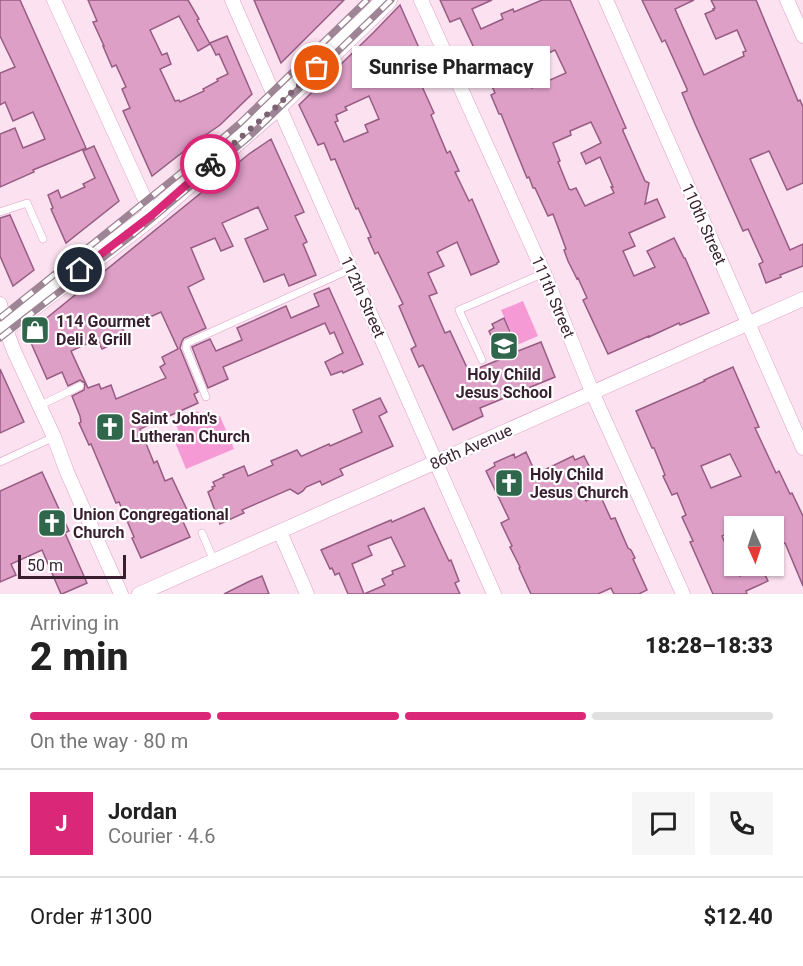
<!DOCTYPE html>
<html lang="en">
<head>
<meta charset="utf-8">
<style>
  body { margin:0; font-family:Roboto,sans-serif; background:#f6f6f6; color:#222; height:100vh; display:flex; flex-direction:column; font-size:22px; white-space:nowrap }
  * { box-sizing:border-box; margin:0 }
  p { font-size:20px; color:#767676 }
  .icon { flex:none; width:33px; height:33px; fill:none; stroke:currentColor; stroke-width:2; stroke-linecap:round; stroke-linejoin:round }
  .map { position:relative; height:594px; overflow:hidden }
  .sheet { display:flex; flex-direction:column; background:#fff; flex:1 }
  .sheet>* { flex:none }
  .needle { width:39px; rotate:177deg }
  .tools { position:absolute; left:724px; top:516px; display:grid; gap:12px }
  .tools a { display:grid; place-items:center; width:60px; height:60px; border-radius:0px; background:#fff; box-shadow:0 2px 4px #0004; font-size:30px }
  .scale { position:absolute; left:18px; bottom:15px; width:108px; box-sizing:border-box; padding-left:6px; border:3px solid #371f2f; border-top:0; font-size:16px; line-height:21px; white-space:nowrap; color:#371f2f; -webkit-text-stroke:4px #fff; paint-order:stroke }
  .pin { position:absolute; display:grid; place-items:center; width:51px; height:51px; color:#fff; margin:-26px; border:3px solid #fff; border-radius:50%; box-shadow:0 2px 6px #0007 }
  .courier { position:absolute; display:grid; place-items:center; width:60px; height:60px; margin:-30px; border:4px solid #db2777; border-radius:50%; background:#fff; color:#222; box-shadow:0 2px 8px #0007 }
  .bubble { position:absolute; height:42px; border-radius:0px; background:#fff; box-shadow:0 2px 4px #0004; font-size:20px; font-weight:800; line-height:42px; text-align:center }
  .head em { font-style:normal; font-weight:800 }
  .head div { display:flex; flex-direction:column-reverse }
  .head { display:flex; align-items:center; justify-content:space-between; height:102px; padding:0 30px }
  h1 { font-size:39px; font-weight:800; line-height:45px }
  .bar { display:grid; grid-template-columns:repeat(4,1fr); gap:9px 6px; align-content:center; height:72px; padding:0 30px }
  .bar i { height:8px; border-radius:4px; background:#e0e0e0 }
  .bar .on { background:#db2777 }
  .bar p { grid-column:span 4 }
  .line { display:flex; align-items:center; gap:15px; padding:0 30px; border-top:2px solid #e0e0e0 }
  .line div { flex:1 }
  .round { display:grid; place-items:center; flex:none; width:63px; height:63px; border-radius:0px; background:#f6f6f6 }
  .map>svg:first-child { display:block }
  .green { fill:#f69ad6 }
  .building { fill:#de9fc7; stroke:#965c82; stroke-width:1.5; fill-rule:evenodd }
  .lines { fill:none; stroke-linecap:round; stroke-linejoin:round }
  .service-casing { stroke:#de9fc7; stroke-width:8 }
  .minor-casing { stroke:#de9fc7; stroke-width:15 }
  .secondary-casing { stroke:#de9fc7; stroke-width:21 }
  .service { stroke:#fff; stroke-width:7 }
  .minor { stroke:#fff; stroke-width:14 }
  .secondary { stroke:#fff; stroke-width:20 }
  .rail-casing { stroke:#9e8595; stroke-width:7 }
  .rail { stroke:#fff; stroke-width:4.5; stroke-dasharray:14; stroke-linecap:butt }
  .done { stroke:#7c6373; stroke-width:6; stroke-dasharray:0 10.8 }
  .route { stroke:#db2777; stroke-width:8 }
  .labels { text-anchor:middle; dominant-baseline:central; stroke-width:4.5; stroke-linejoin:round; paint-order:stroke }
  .street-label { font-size:16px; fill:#371f2f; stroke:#fff }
  .poi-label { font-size:16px; font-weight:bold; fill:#371f2f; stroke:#fff; text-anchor:start }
</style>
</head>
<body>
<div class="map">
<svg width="803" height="594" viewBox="0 0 803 594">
  <rect width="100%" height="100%" fill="#fce1f1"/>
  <g class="green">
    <path d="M523 301 538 336 517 345 501 310Z"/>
    <path d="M198 411 203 422 220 416 234 449 186 469 172 435 179 432 175 422Z"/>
  </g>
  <g class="building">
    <path d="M0 0H20L86 148 33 170 34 172 0 187V134L15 128 23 148 45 139 33 112 13 121 5 102 0 105V73L15 67 0 36Z"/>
    <path d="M88 0H188L199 19 197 20 210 44 198 51 179 16 150 30 162 55 167 53 171 64 160 69 175 101 179 100 180 102 204 91 203 89 218 81 217 79 228 74 219 54 216 55 210 43 227 36 252 94 220 125 197 141 152 176 123 111 130 108 122 89 126 87 116 65 112 67 103 46H104L93 22 97 21Z"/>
    <path d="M254 0H344L281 63Z"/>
    <path d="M440 0H492L472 9 481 29 503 19 501 14 513 9 514 12 542 0H570L626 128 623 129V131L645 181 649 183 645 204 657 199 665 217 629 233 635 246 623 251 634 276 655 267 647 251 674 238 684 258H685L709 313 680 325 679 323 649 337V336L608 354 583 300 587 298 578 278 577 279 568 261 564 250 566 249 553 214 548 216 535 188H533L529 177 527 178 501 114H499L491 95 495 93 460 18 450 22ZM555 50 566 73 532 88 522 65ZM591 122 601 143 581 153 586 164 600 157 613 187H611L614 193 585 206 576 188 571 190 569 189 558 162 560 161 553 143 571 135 570 131Z"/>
    <path d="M642 0H694L675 9 704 75 744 56 743 52 746 51 737 30 716 39 705 14 714 10 713 9 715 8 711 0H756L798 101 800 100 803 107V183L787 190 769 151 750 159 790 250 803 244V266L780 275 781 277 766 283 759 264 763 262 748 229 743 231 695 124 682 93 687 91V89L665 40 662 42Z"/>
    <path d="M400 5 423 57 416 60 425 80 420 82 434 113 431 115 447 153 450 151 459 171 455 172 469 201 472 199 499 262 497 263V264L471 275 457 242 437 252 444 266 428 273 437 293 429 296 445 333 450 331 469 372 501 359 489 331 494 328 492 324 504 318 518 351 541 342 555 377 480 408 483 416 453 430 423 365 419 367 411 349 416 346 399 306 403 304 378 252 375 254 368 238 371 237 358 208 356 209 335 159 331 160 324 143 318 145 299 105 374 32ZM369 96 379 119 365 125 368 132 344 142 335 122 338 121 336 115 347 110 345 107Z"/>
    <path d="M271 139 304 212 295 216 307 242 303 244 316 275 289 286 284 274 264 282 245 239 268 229 258 207 222 223 233 246 221 251 215 238 191 248 204 279 188 287 206 328 184 338 182 341 180 348 198 392 194 394 198 403 140 429 154 463 157 461 165 481 172 478 189 514 181 517 190 537 141 558 132 538 134 537 119 502 116 503 91 444 89 445 79 423 81 422 80 416 72 396 84 390 85 383 80 380 68 386 62 372 47 379 27 334 249 154ZM161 312 178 349 162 357 165 364 160 367 166 378 116 399 111 385 101 389 99 384 88 388 71 351 97 339 102 349 126 338 123 329Z"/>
    <path d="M94 146 119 201 66 243 51 209 53 208 48 195 58 190 61 198 85 187 83 184 95 178 83 151Z"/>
    <path d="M10 215 34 270 13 286 0 256V218Z"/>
    <path d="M329 288 363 364 343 373 342 371 331 375 325 362 343 353 334 332 330 334 325 323 223 367 228 379 208 388 192 347 210 339 216 351 242 340 237 328 286 306 291 318 319 306 314 294Z"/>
    <path d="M733 367 759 427 755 428 776 473 779 471 790 494 792 493 803 516V586L785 543 774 548V526H735V530L722 536 740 576 761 567 768 581 746 591 747 594H713L690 542 693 541 682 517 686 515 677 493 672 495 663 476 665 475 654 448H652L636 411 705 381 704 380ZM730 454 741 476 711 488 701 466Z"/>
    <path d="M0 369 24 422 0 433Z"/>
    <path d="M380 398 387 412 379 416 393 446 340 469 343 475 322 485 320 481 306 487 303 491 298 494 290 489 242 510 244 513 220 524 208 492 213 489 212 487 215 486 213 482 224 477 223 475 244 466 248 476 273 465 271 461 297 450 301 456H302L329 444 330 446 362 432 353 410Z"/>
    <path d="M526 452 536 474 573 456 575 460 584 456 593 474 577 481 586 501 600 495 611 519 615 518 628 548 631 550 635 558 633 559 647 590 639 594H614L611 588 598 594H531L519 568 520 567 510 547 512 546 501 523 509 519 486 471 495 466 494 463 514 454 515 458Z"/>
    <path d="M42 472 69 531 65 533 87 583 62 594H61L42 550 11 564 16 575 0 582V491Z"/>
    <path d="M424 508 449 561 451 560 459 581 455 583 460 594H364L385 585 382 579 393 574 392 571 405 566 391 537 368 546 372 555 352 564 364 594H348L339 573 335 575 332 568 330 569 321 550 391 520 392 522Z"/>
    <path d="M262 576 269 594H224L250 581Z"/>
  </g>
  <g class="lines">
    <g class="service-casing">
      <g id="service">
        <path d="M0 212 27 203 43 239"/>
        <path d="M482 360 459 310 544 273"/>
        <path d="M206 397 186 348 187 343 351 269"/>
        <path d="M39 406 80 386"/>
        <path d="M0 462 54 437"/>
        <path d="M202 533 214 561"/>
      </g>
    </g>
    <g class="minor-casing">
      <g id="minor">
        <path d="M54 0 152 215"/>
        <path d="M232 0 494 594"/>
        <path d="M421 0 544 273 593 394 683 594"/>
        <path d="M606 0 803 448"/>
        <path d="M787 0 803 36"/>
        <path d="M0 304 5 327 14 351 54 437 67 472 121 594"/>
        <path d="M280 532 307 594"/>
        <path d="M139 594 803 299"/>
      </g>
    </g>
    <g class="secondary-casing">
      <path id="secondary" d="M0 331 152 215 278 105 387 0"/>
    </g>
    <use href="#service" class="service"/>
    <use href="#minor" class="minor"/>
    <use href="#secondary" class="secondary"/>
    <g class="rail-casing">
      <g id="rail">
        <path d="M0 318 197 160 239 124 367 0"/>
        <path d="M0 338 131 236 250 136 391 0"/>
      </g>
    </g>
    <use href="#rail" class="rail"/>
  </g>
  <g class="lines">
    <path class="done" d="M210 164 278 105 317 68"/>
    <path class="route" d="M80 270 152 215 210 164"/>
  </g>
  <defs>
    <g id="shop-square" transform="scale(1.5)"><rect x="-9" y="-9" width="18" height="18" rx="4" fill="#30664c" stroke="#fff"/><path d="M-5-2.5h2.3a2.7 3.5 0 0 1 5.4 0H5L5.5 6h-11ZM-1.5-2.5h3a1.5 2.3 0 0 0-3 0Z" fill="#fff"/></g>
    <g id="school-square" transform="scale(1.5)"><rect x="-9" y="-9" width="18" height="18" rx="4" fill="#30664c" stroke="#fff"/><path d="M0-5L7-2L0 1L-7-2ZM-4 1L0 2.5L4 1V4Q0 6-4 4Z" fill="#fff"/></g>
    <g id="church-square" transform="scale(1.5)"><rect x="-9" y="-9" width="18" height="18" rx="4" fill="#30664c" stroke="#fff"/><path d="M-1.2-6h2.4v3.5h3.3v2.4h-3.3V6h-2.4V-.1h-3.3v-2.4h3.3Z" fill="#fff"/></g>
  </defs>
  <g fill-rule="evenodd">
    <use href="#shop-square" x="35" y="330"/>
    <use href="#school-square" x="504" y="346"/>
    <use href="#church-square" x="110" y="427"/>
    <use href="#church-square" x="509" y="483"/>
    <use href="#church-square" x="52" y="523"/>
  </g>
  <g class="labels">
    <g class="street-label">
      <text transform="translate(704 224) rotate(66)">110th Street</text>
      <text transform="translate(363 297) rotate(66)">112th Street</text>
      <text transform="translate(553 297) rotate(67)">111th Street</text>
      <text transform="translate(471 447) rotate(-24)">86th Avenue</text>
    </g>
    <g class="poi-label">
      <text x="56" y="321">114 Gourmet<tspan x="56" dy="18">Deli &amp; Grill</tspan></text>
      <text x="504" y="374" text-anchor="middle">Holy Child<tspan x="504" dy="18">Jesus School</tspan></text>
      <text x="131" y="418">Saint John's<tspan x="131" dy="18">Lutheran Church</tspan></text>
      <text x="530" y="474">Holy Child<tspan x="530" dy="18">Jesus Church</tspan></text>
      <text x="73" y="514">Union Congregational<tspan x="73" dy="18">Church</tspan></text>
    </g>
  </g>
</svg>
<div class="tools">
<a><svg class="needle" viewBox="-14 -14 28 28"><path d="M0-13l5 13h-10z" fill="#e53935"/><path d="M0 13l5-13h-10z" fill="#767676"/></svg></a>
</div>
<div class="scale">50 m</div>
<div class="pin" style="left:317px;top:68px;background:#ea580c"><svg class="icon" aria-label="bag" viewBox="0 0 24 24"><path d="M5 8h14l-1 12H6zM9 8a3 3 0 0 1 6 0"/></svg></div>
<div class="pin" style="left:80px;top:270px;background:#1f2937"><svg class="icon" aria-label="home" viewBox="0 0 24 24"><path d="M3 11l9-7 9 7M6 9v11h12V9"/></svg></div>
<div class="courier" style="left:210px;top:164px"><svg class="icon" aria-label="bike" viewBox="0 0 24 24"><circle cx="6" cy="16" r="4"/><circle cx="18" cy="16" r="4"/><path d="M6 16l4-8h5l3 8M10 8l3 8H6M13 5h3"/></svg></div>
<div class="bubble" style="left:352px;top:46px;width:198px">Sunrise Pharmacy</div>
</div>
<section class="sheet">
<div class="head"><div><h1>2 min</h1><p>Arriving in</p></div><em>18:28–18:33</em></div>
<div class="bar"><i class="on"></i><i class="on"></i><i class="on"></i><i></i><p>On the way · 80 m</p></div>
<div class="line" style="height:108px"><b class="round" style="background:#db2777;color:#fff">J</b><div><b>Jordan</b><p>Courier · 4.6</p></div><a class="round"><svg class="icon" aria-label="chat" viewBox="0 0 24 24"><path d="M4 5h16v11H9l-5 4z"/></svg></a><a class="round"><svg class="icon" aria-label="phone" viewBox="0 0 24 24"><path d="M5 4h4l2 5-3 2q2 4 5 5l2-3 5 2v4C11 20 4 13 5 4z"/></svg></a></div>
<div class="line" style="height:78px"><div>Order #1300</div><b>$12.40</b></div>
</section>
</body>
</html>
